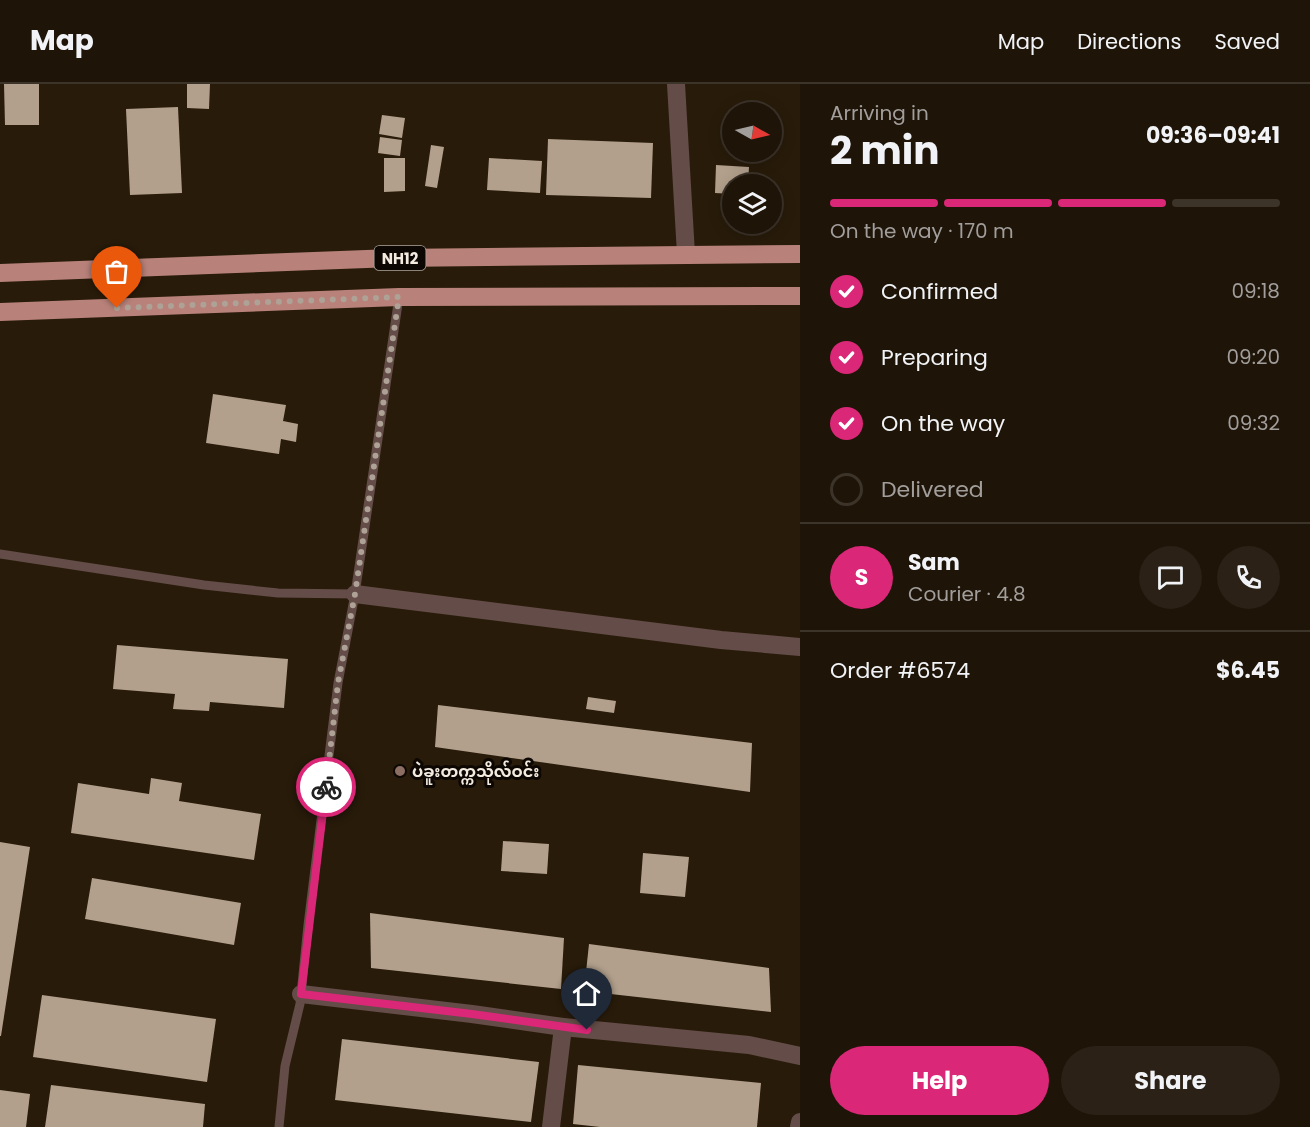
<!DOCTYPE html>
<html lang="en">
<head>
<meta charset="utf-8">
<style>
  body { margin:0; font-family:Poppins,"Noto Sans Myanmar",sans-serif; background:#2b2116; color:#f1f3f6; height:100vh; display:flex; flex-direction:column; font-size:22px; white-space:nowrap }
  * { box-sizing:border-box; margin:0 }
  p { font-size:20px; color:#a19e9c }
  .icon { flex:none; width:33px; height:33px; fill:none; stroke:currentColor; stroke-width:2; stroke-linecap:round; stroke-linejoin:round }
  .map { position:relative; flex:1; overflow:hidden }
  .details { display:flex; flex-direction:column; background:#1e1408; width:510px }
  .details>* { flex:none }
  .needle { width:39px; rotate:98deg }
  .buttons { position:absolute; left:722px; top:18px; display:grid; gap:12px }
  .buttons a { display:grid; place-items:center; width:60px; height:60px; border-radius:50%; background:#1e1408; box-shadow:0 3px 15px #0003,0 0 0 2px #3c3329; font-size:30px }
  .pin { position:absolute; display:grid; place-items:center; width:51px; height:51px; color:#fff; margin:-62px -26px; border-radius:50% 50% 50% 0; rotate:-45deg; box-shadow:0 0 6px #0007 }
  .pin .icon { rotate:45deg }
  .courier { position:absolute; display:grid; place-items:center; width:60px; height:60px; margin:-30px; border:4px solid #db2777; border-radius:50%; background:#fff; color:#222; box-shadow:0 2px 8px #0007 }
  .overview em { font-style:normal; font-weight:700 }
  .overview div { display:flex; flex-direction:column-reverse }
  .overview { display:flex; align-items:center; justify-content:space-between; height:102px; padding:0 30px }
  h1 { font-size:39px; font-weight:700; line-height:45px }
  .bar { display:grid; grid-template-columns:repeat(4,1fr); gap:9px 6px; align-content:center; height:72px; padding:0 30px }
  .bar i { height:8px; border-radius:4px; background:#3c3329 }
  .bar .active { background:#db2777 }
  .bar p { grid-column:span 4 }
  .line { display:flex; align-items:center; gap:15px; padding:0 30px; border-top:2px solid #3c3329 }
  .line div { flex:1 }
  .round { display:grid; place-items:center; flex:none; width:63px; height:63px; border-radius:32px; background:#2b2116 }
  ol { padding:0 30px; list-style:none }
  li { display:flex; align-items:center; gap:18px; height:66px }
  li p { margin-inline-start:auto }
  li .icon { padding:6px; border-radius:50%; background:#db2777; color:#fff; stroke-width:4 }
  li:last-child { color:#a19e9c }
  li i { width:33px; height:33px; border:3px solid #3c3329; border-radius:50% }
  .button { display:flex; gap:12px; margin-top:auto; padding:12px 30px }
  .button a { flex:1; height:69px; border-radius:36px; background:#db2777; color:#fff; font-size:24px; font-weight:700; line-height:69px; text-align:center }
  .button a+a { background:#2b2116; color:#f1f3f6 }
  header { display:flex; align-items:center; gap:36px; box-sizing:border-box; height:84px; padding:0 30px; background:#1e1408; border-bottom:2px solid #3c3329 }
  header strong { font-size:28px }
  nav { display:flex; gap:33px; margin-inline-start:auto; font-size:21px }
  main { display:flex; flex:1; min-height:0 }
  .map>svg:first-child { display:block }
  .building { fill:#b2a08c }
  .lines { fill:none; stroke-linecap:round; stroke-linejoin:round }
  .service { stroke:#644c48; stroke-width:9 }
  .minor { stroke:#644c48; stroke-width:18 }
  .trunk { stroke:#b8827a; stroke-width:18 }
  .done { stroke:#ada295; stroke-width:6; stroke-dasharray:0 10.8 }
  .route { stroke:#db2777; stroke-width:8 }
  .education-dot { fill:#8d6e63; stroke:#0c0703; stroke-width:2 }
  .labels { text-anchor:middle; dominant-baseline:central; stroke-width:6; stroke-linejoin:round; paint-order:stroke }
  .shield { fill:#0c0703; stroke:#aea79e; stroke-width:1.5 }
  .shield-label { font-size:15px; font-weight:bold; fill:#f4ebe0 }
  .poi-label { font-size:16px; font-weight:bold; fill:#f4ebe0; stroke:#0c0703; text-anchor:start }
</style>
</head>
<body>
<header>
<strong>Map</strong>
<nav><a>Map</a><a>Directions</a><a>Saved</a></nav>
</header>
<main>
<div class="map">
<svg width="800" height="1043" viewBox="0 0 800 1043">
  <rect width="100%" height="100%" fill="#281b0a"/>
  <g class="building">
    <path d="M4 0H39V41H5Z"/>
    <path d="M187 0H210L209 25 187 24Z"/>
    <path d="M178 23 182 109 130 111 126 25Z"/>
    <path d="M382 31 405 34 402 54 379 50Z"/>
    <path d="M380 53 402 56 400 72 378 69Z"/>
    <path d="M548 55 653 59 651 114 546 111Z"/>
    <path d="M431 61 444 63 437 104 425 102Z"/>
    <path d="M384 74H405V107L384 108Z"/>
    <path d="M489 74 542 77 540 109 487 106Z"/>
    <path d="M716 81 749 83 748 100H732V110L715 109Z"/>
    <path d="M213 310 286 321 283 337 298 340 296 358 281 355 279 370 206 359Z"/>
    <path d="M117 561 288 575 284 624 210 618 209 627 173 625 175 610 113 605Z"/>
    <path d="M588 613 616 617 614 629 586 625Z"/>
    <path d="M438 621 752 659 750 708 435 663Z"/>
    <path d="M151 694 182 699 179 717 261 730 254 776 71 749 78 699 149 710Z"/>
    <path d="M503 757 549 760 547 790 501 787Z"/>
    <path d="M0 758 30 763 1 952H0Z"/>
    <path d="M643 769 689 773 685 813 640 809Z"/>
    <path d="M92 794 241 819 234 861 85 835Z"/>
    <path d="M370 829 564 854 561 905 371 884Z"/>
    <path d="M589 860 769 884 771 928 584 907Z"/>
    <path d="M42 911 216 935 207 998 33 973Z"/>
    <path d="M342 955 539 978 531 1038 335 1016Z"/>
    <path d="M578 981 761 999 757 1043H600L573 1040Z"/>
    <path d="M51 1001 205 1020 203 1043H45Z"/>
    <path d="M0 1006 30 1010 26 1043H0Z"/>
  </g>
  <g class="lines">
    <g class="service">
      <path d="M0 470 204 501 278 509 355 510"/>
      <path d="M279 1043 285 982 300 920 308 841 338 599 355 510 399 213"/>
    </g>
    <g class="minor">
      <path d="M676 0 686 170"/>
      <path d="M355 510 721 556 800 563"/>
      <path d="M301 910 472 930 563 943 749 961 800 972"/>
      <path d="M551 1043 563 943"/>
      <path d="M799 1043 800 1038"/>
    </g>
    <g class="trunk">
      <path d="M0 189 393 174 800 170"/>
      <path d="M0 228 399 213 800 212"/>
    </g>
  </g>
  <g class="lines">
    <path class="done" d="M117 224 399 213 355 510 338 599 326 703"/>
    <path class="route" d="M326 703 301 910 472 930 587 946"/>
  </g>
  <circle class="education-dot" cx="400" cy="687" r="6"/>
  <g class="labels">
    <rect class="shield" x="374.5" y="162" width="51" height="24" rx="4.5"/>
    <g class="shield-label">
      <text x="400" y="174">NH12</text>
    </g>
    <g class="poi-label">
      <text x="412" y="687">ပဲခူးတက္ကသိုလ်ဝင်း</text>
    </g>
  </g>
</svg>
<div class="buttons">
<a><svg class="needle" viewBox="-14 -14 28 28"><path d="M0-13l5 13h-10z" fill="#e53935"/><path d="M0 13l5-13h-10z" fill="#a19e9c"/></svg></a>
<a><svg class="icon" aria-label="layers" viewBox="0 0 24 24"><path d="M12 4l9 5-9 5-9-5zM3 14l9 5 9-5"/></svg></a>
</div>
<div class="pin" style="left:117px;top:224px;background:#ea580c"><svg class="icon" aria-label="bag" viewBox="0 0 24 24"><path d="M5 8h14l-1 12H6zM9 8a3 3 0 0 1 6 0"/></svg></div>
<div class="pin" style="left:587px;top:946px;background:#1f2937"><svg class="icon" aria-label="home" viewBox="0 0 24 24"><path d="M3 11l9-7 9 7M6 9v11h12V9"/></svg></div>
<div class="courier" style="left:326px;top:703px"><svg class="icon" aria-label="bike" viewBox="0 0 24 24"><circle cx="6" cy="16" r="4"/><circle cx="18" cy="16" r="4"/><path d="M6 16l4-8h5l3 8M10 8l3 8H6M13 5h3"/></svg></div>
</div>
<section class="details">
<div class="overview"><div><h1>2 min</h1><p>Arriving in</p></div><em>09:36–09:41</em></div>
<div class="bar"><i class="active"></i><i class="active"></i><i class="active"></i><i></i><p>On the way · 170 m</p></div>
<ol>
<li><svg class="icon" aria-label="check" viewBox="0 0 24 24"><path d="M5 12l5 5 9-10"/></svg>Confirmed<p>09:18</p></li>
<li><svg class="icon" aria-label="check" viewBox="0 0 24 24"><path d="M5 12l5 5 9-10"/></svg>Preparing<p>09:20</p></li>
<li><svg class="icon" aria-label="check" viewBox="0 0 24 24"><path d="M5 12l5 5 9-10"/></svg>On the way<p>09:32</p></li>
<li><i></i>Delivered</li>
</ol>
<div class="line" style="height:108px"><b class="round" style="background:#db2777;color:#fff">S</b><div><b>Sam</b><p>Courier · 4.8</p></div><a class="round"><svg class="icon" aria-label="chat" viewBox="0 0 24 24"><path d="M4 5h16v11H9l-5 4z"/></svg></a><a class="round"><svg class="icon" aria-label="phone" viewBox="0 0 24 24"><path d="M5 4h4l2 5-3 2q2 4 5 5l2-3 5 2v4C11 20 4 13 5 4z"/></svg></a></div>
<div class="line" style="height:78px"><div>Order #6574</div><b>$6.45</b></div>
<div class="button"><a>Help</a><a>Share</a></div>
</section>
</main>
</body>
</html>
